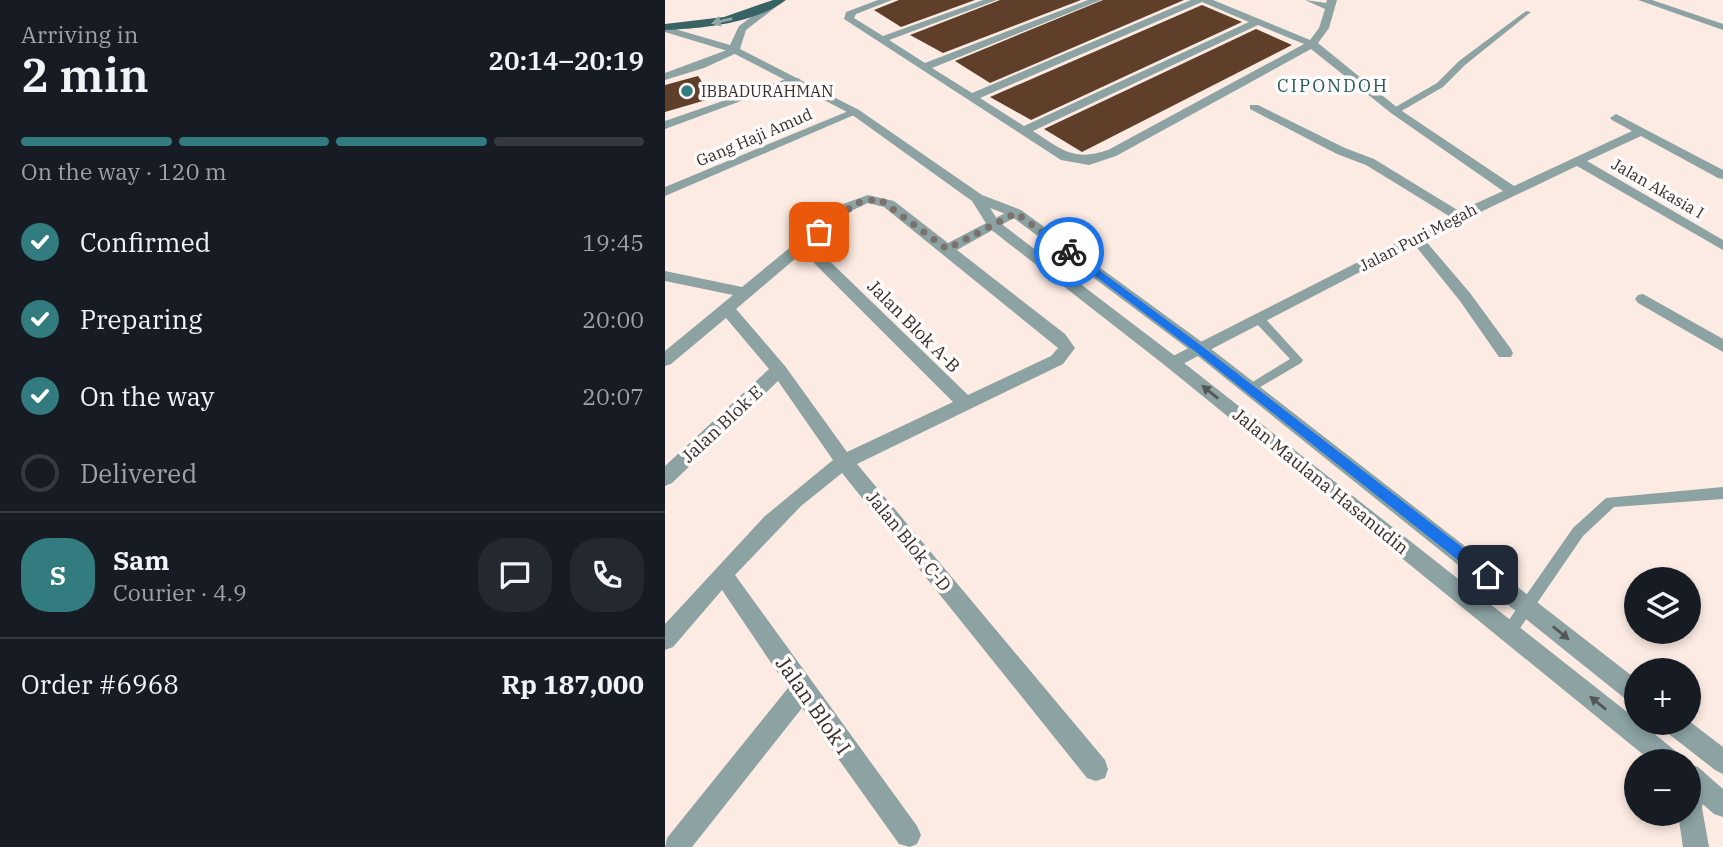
<!DOCTYPE html>
<html lang="en">
<head>
<meta charset="utf-8">
<style>
  body { margin:0; font-family:"IBM Plex Serif",serif; background:#242831; color:#f1f3f6; height:100vh; display:flex; flex-direction:column; font-size:26px; white-space:nowrap }
  * { box-sizing:border-box; margin:0 }
  p { font-size:23px; color:#9ea1a6 }
  .icon { flex:none; width:38px; height:38px; fill:none; stroke:currentColor; stroke-width:2; stroke-linecap:round; stroke-linejoin:round }
  .map { position:relative; flex:1; overflow:hidden }
  .panel { display:flex; flex-direction:column; background:#171b24; width:665px }
  .panel>* { flex:none }
  .tools { position:absolute; left:959px; top:567px; display:grid; gap:14px }
  .tools a { display:grid; place-items:center; width:77px; height:77px; border-radius:50%; background:#171b24; box-shadow:0 4px 10px #0003; font-size:35px }
  .pin { position:absolute; display:grid; place-items:center; width:60px; height:60px; color:#fff; margin:-30px; border-radius:14px; box-shadow:0 4px 10px #0006 }
  .courier { position:absolute; display:grid; place-items:center; width:70px; height:70px; margin:-35px; border:5px solid #1a73e8; border-radius:50%; background:#fff; color:#222; box-shadow:0 2px 9px #0007 }
  .headline em { font-style:normal; font-weight:600 }
  .headline div { display:flex; flex-direction:column-reverse }
  .headline { display:flex; align-items:center; justify-content:space-between; height:119px; padding:0 21px }
  h1 { font-size:46px; font-weight:600; line-height:52px }
  .bar { display:grid; grid-template-columns:repeat(4,1fr); gap:10px 7px; align-content:center; height:84px; padding:0 21px }
  .bar i { height:9px; border-radius:5px; background:#363941 }
  .bar .on { background:#327b7e }
  .bar p { grid-column:span 4 }
  .line { display:flex; align-items:center; gap:18px; padding:0 21px; border-top:2px solid #363941 }
  .line div { flex:1 }
  .round { display:grid; place-items:center; flex:none; width:74px; height:74px; border-radius:28px; background:#242831 }
  ol { padding:0 21px; list-style:none }
  li { display:flex; align-items:center; gap:21px; height:77px }
  li p { margin-inline-start:auto }
  li .icon { padding:7px; border-radius:50%; background:#327b7e; color:#fff; stroke-width:4 }
  li:last-child { color:#9ea1a6 }
  li i { width:38px; height:38px; border:4px solid #363941; border-radius:50% }
  main { display:flex; flex:1; min-height:0 }
  .map>svg:first-child { display:block }
  .building { fill:#603f2a }
  .lines { fill:none; stroke-linecap:round; stroke-linejoin:round }
  .service { fill:#8ca2a3; fill-rule:evenodd }
  .minor { fill:#8ca2a3; fill-rule:evenodd }
  .tertiary { fill:#8ca2a3; fill-rule:evenodd }
  .primary { fill:#386365; fill-rule:evenodd }
  .oneway { fill:#92a7a8 }
  .oneway2 { fill:#535756 }
  .route { fill:#1a73e8 }
  .done { stroke:#7b716c; stroke-width:7; stroke-dasharray:0 12.6 }
  .poi-dot { fill:#327b7e; stroke:#fffbfa; stroke-width:2.5 }
  .labels { text-anchor:middle; dominant-baseline:central; stroke-width:7; stroke-linejoin:round; paint-order:stroke }
  .far-poi-label { font-size:16px; fill:#352f2c; stroke:#fffbfa; text-anchor:start }
  .far-street-label { font-size:16px; fill:#352f2c; stroke:#fffbfa }
  .far-quarter-label { font-size:18px; letter-spacing:2px; fill:#215b5e; stroke:#fffbfa }
  .street-label { font-size:18px; fill:#352f2c; stroke:#fffbfa }
  .near-street-label { font-size:21px; fill:#352f2c; stroke:#fffbfa }
</style>
</head>
<body>
<main>
<section class="panel">
<div class="headline"><div><h1>2 min</h1><p>Arriving in</p></div><em>20:14–20:19</em></div>
<div class="bar"><i class="on"></i><i class="on"></i><i class="on"></i><i></i><p>On the way · 120 m</p></div>
<ol>
<li><svg class="icon" aria-label="check" viewBox="0 0 24 24"><path d="M5 12l5 5 9-10"/></svg>Confirmed<p>19:45</p></li>
<li><svg class="icon" aria-label="check" viewBox="0 0 24 24"><path d="M5 12l5 5 9-10"/></svg>Preparing<p>20:00</p></li>
<li><svg class="icon" aria-label="check" viewBox="0 0 24 24"><path d="M5 12l5 5 9-10"/></svg>On the way<p>20:07</p></li>
<li><i></i>Delivered</li>
</ol>
<div class="line" style="height:126px"><b class="round" style="background:#327b7e;color:#fff">S</b><div><b>Sam</b><p>Courier · 4.9</p></div><a class="round"><svg class="icon" aria-label="chat" viewBox="0 0 24 24"><path d="M4 5h16v11H9l-5 4z"/></svg></a><a class="round"><svg class="icon" aria-label="phone" viewBox="0 0 24 24"><path d="M5 4h4l2 5-3 2q2 4 5 5l2-3 5 2v4C11 20 4 13 5 4z"/></svg></a></div>
<div class="line" style="height:91px"><div>Order #6968</div><b>Rp 187,000</b></div>
</section>
<div class="map">
<svg width="1058" height="847" viewBox="0 0 1058 847">
  <rect width="100%" height="100%" fill="#fcebe2"/>
  <g class="building">
    <path d="M234 0H310L236 27 209 10Z"/>
    <path d="M335 0H416L278 53 245 35Z"/>
    <path d="M438 0H519L325 83 290 61Z"/>
    <path d="M537 5 577 22 366 120 325 97Z"/>
    <path d="M591 29 627 45 417 152 379 129Z"/>
    <path d="M33 76 48 98 0 112V85Z"/>
  </g>
  <g class="lines">
    <g class="service">
      <path d="M861 11 866 12 800 65 778 87 733 113H727V109L772 83 794 61Z"/>
      <path d="M594 315 598 316 638 360 636 363 585 393 579 389 581 386 625 359 590 322 589 319Z"/>
      <path d="M1058 487V499L949 507 918 536 849 637 844 639 839 637 836 632 839 627 908 528 941 498Z"/>
    </g>
    <g class="minor">
      <path d="M213 0H227L191 14 189 18 218 36 318 0H332L224 40 260 63 423 0H436L267 68 307 93 526 0H548L645 40 654 28 660 9 640 0 661 3 662 0H672L664 28 653 43 734 109 849 186 967 131 947 120 945 118 951 114 1058 170V179L1053 178 976 136 922 161 1058 240V250L912 166 759 239 805 293 846 349 848 353 846 357H834L795 301 749 244 508 369 502 367 500 363 502 359 784 216 701 165 672 154 585 109V105H593L680 148 709 159 794 211 838 191 726 113 646 49 451 156 424 165 396 160 179 19 181 12ZM537 2 584 22 359 126 315 98ZM593 25 639 44 443 150C408 162 396 149 368 131Z"/>
      <path d="M973 0H987L1058 24V30Z"/>
      <path d="M70 47 75 50 74 52 39 68 0 80V73Z"/>
      <path d="M127 77 136 79 0 129V121Z"/>
      <path d="M186 110 196 112 0 196V187Z"/>
      <path d="M203 195 229 201 283 243 346 210 351 209 358 213 292 250 400 334 410 348 398 364 192 464 440 760 443 769 440 778 431 781 422 778 177 473 136 506 70 575 252 826 256 835 252 844 245 847 234 844 137 708 27 847H0L2 838 123 688 57 590 8 647 0 650V624L100 516 168 460 113 381 7 483 0 486V466L104 369 61 318 6 364 0 366V351L68 295 0 281V271L77 287 178 204ZM203 203 219 207 393 348 386 356 303 395 147 244 188 210ZM138 252 288 402 182 452 120 366 71 309Z"/>
      <path d="M978 294 1058 339V352L973 303 970 299 973 295Z"/>
      <path d="M1029 768 1038 771 1041 780 1037 808 1044 847H1018L1013 814H1024V770Z"/>
    </g>
    <g class="tertiary">
      <path d="M108 1 116 3 81 30 75 49 194 110 317 195 356 210 541 345 971 679V704L963 701 529 353 346 216 325 208 334 222 514 359 971 719V723H976L1013 753 1017 761H986L502 367 324 228 307 201 186 114 66 52 0 32V26L65 45 74 26Z"/>
      <path d="M1024 721 1058 747V774L1050 770 1000 731 996 723H1024Z"/>
      <path d="M1024 764 1033 767 1058 789V817L1049 814 1024 792Z"/>
    </g>
    <path class="primary" d="M108 0H121C92 23 36 29 0 30V24L59 17Z"/>
  </g>
  <defs><path id="oneway-solid" d="M-6-.8H1V-3.2L6.5 0L1 3.2V.8H-6Z" transform="scale(1.75)"/></defs>
  <use class="oneway" href="#oneway-solid" transform="translate(57 21) rotate(167)"/>
  <g class="oneway2">
    <use href="#oneway-solid" transform="translate(545 392) rotate(-141)"/>
    <use href="#oneway-solid" transform="translate(896 633) rotate(39)"/>
    <use href="#oneway-solid" transform="translate(933 703) rotate(-141)"/>
  </g>
  <path class="route" d="M401 250H407L538 347 828 571V580H818L531 352 401 254Z"/>
  <g class="lines">
    <path class="done" d="M154 232 191 203 214 199 282 249 351 213 404 252"/>
  </g>
  <circle class="poi-dot" cx="22" cy="91" r="7"/>
  <g class="labels">
    <g class="far-poi-label">
      <text x="36" y="91">IBBADURAHMAN</text>
    </g>
    <g class="far-street-label">
      <text transform="translate(89 137) rotate(-23)">Gang Haji Amud</text>
      <text transform="translate(993 188) rotate(30)">Jalan Akasia I</text>
      <text transform="translate(753 237) rotate(-27)">Jalan Puri Megah</text>
    </g>
    <g class="far-quarter-label">
      <text x="668" y="85">CIPONDOH</text>
    </g>
    <g class="street-label">
      <text transform="translate(249 326) rotate(45)">Jalan Blok A-B</text>
      <text transform="translate(57 424) rotate(-43)">Jalan Blok E</text>
      <text transform="translate(656 481) rotate(39)">Jalan Maulana Hasanudin</text>
      <text transform="translate(244 541) rotate(51)">Jalan Blok C-D</text>
    </g>
    <g class="near-street-label">
      <text transform="translate(149 705) rotate(55)">Jalan Blok I</text>
    </g>
  </g>
</svg>
<div class="tools">
<a><svg class="icon" aria-label="layers" viewBox="0 0 24 24"><path d="M12 4l9 5-9 5-9-5zM3 14l9 5 9-5"/></svg></a>
<a>+</a>
<a>−</a>
</div>
<div class="pin" style="left:154px;top:232px;background:#ea580c"><svg class="icon" aria-label="bag" viewBox="0 0 24 24"><path d="M5 8h14l-1 12H6zM9 8a3 3 0 0 1 6 0"/></svg></div>
<div class="pin" style="left:823px;top:575px;background:#1f2937"><svg class="icon" aria-label="home" viewBox="0 0 24 24"><path d="M3 11l9-7 9 7M6 9v11h12V9"/></svg></div>
<div class="courier" style="left:404px;top:252px"><svg class="icon" aria-label="bike" viewBox="0 0 24 24"><circle cx="6" cy="16" r="4"/><circle cx="18" cy="16" r="4"/><path d="M6 16l4-8h5l3 8M10 8l3 8H6M13 5h3"/></svg></div>
</div>
</main>
</body>
</html>
